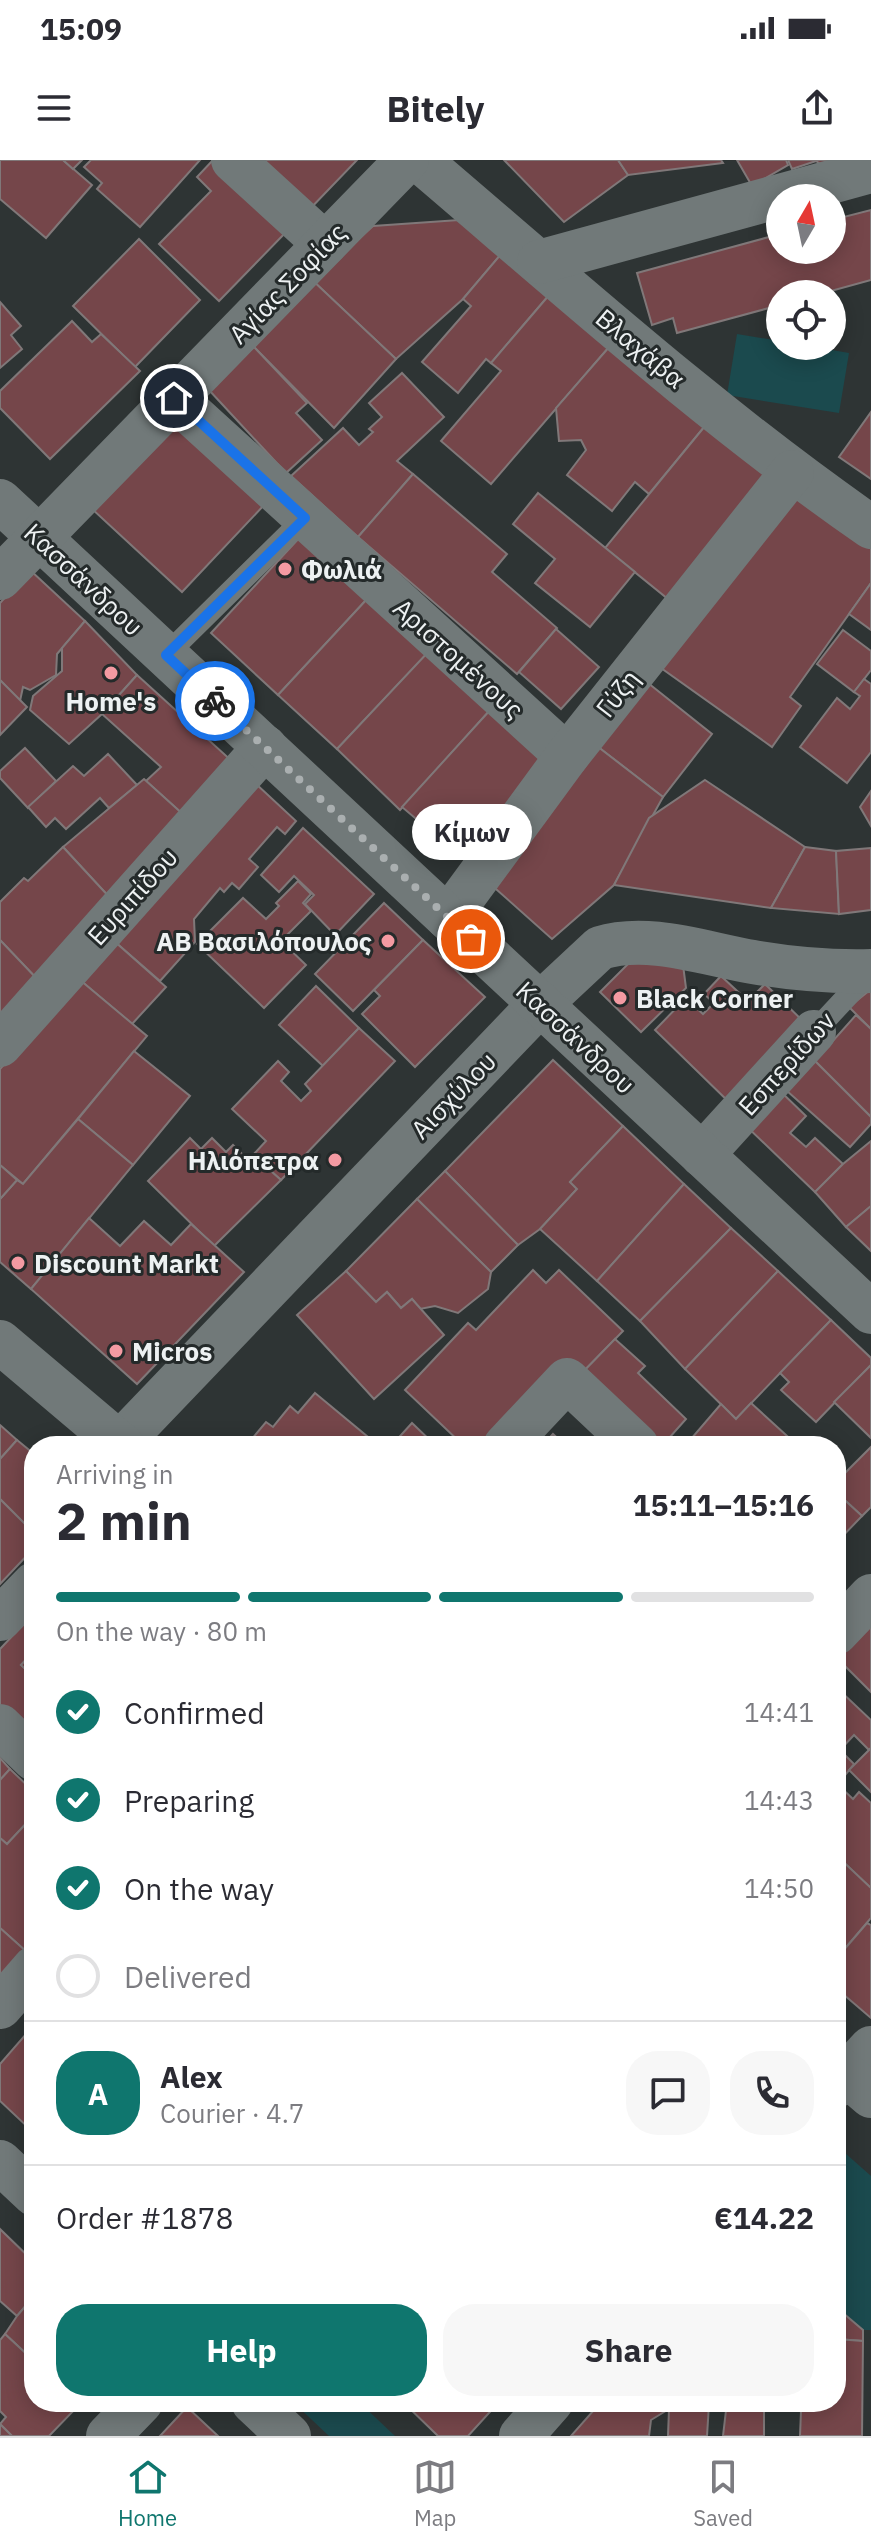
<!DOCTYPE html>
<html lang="en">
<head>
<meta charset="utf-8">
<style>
  body { margin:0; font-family:"IBM Plex Sans",sans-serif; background:#f7f7f7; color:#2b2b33; height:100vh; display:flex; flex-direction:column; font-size:30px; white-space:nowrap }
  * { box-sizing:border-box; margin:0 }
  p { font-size:26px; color:#7c7c81 }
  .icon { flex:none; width:44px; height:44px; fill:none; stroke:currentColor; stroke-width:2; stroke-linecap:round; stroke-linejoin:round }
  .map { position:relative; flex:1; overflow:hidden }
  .panel { position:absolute; left:24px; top:1276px; width:822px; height:976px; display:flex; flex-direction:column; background:#fff; border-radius:32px; box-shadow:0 4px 20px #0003 }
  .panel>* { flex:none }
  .needle { width:52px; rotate:9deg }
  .fabs { position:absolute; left:766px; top:24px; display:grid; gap:16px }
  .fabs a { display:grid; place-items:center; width:80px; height:80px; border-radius:50%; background:#fff; box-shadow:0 4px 20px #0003; font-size:40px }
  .pin { position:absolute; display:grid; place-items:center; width:68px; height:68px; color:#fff; margin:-34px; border:4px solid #fff; border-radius:50%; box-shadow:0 2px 8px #0007 }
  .courier { position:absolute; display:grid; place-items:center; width:80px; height:80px; margin:-40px; border:6px solid #1a73e8; border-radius:50%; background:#fff; color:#222; box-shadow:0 2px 10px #0007 }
  .bubble { position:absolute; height:56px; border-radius:28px; background:#fff; box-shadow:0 4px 20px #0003; font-size:26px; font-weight:800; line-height:56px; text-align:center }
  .head em { font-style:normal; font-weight:800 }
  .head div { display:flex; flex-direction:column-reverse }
  .head { display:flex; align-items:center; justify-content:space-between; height:136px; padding:0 32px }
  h1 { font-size:52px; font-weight:800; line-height:60px }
  .bar { display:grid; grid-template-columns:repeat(4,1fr); gap:12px 8px; align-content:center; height:96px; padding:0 32px }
  .bar i { height:10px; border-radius:6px; background:#e1e1e2 }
  .bar .selected { background:#0f766e }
  .bar p { grid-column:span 4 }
  .line { display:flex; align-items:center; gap:20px; padding:0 32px; border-top:2px solid #e1e1e2 }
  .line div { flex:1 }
  .round { display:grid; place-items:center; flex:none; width:84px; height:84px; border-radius:32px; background:#f7f7f7 }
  ol { padding:0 32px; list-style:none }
  li { display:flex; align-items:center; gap:24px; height:88px }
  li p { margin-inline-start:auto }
  li .icon { padding:8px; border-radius:50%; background:#0f766e; color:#fff; stroke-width:4 }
  li:last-child { color:#7c7c81 }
  li i { width:44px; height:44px; border:4px solid #e1e1e2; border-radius:50% }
  .primary-button { display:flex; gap:16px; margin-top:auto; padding:16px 32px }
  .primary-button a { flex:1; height:92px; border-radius:32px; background:#0f766e; color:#fff; font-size:32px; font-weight:800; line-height:92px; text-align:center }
  .primary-button a+a { background:#f7f7f7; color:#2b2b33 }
  .status { display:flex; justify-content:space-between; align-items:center; height:56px; padding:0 40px; background:#fff; direction:ltr }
  .status svg { height:22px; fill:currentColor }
  header { display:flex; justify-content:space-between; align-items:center; height:104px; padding:0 32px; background:#fff; font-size:36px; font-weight:800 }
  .dock { display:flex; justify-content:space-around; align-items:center; height:112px; border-top:2px solid #e1e1e2; background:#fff; font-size:22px; color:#7c7c81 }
  .dock a { display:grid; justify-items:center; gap:4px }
  .dock .selected { color:#0f766e }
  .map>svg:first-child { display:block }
  .green { fill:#1b4a4e }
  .building { fill:#75464a; stroke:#807879; stroke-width:2 }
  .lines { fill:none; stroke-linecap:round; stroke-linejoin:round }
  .lane { stroke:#717979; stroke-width:22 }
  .street { stroke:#717979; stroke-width:44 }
  .secondary { stroke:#717979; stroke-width:44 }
  .done { stroke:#aaafb0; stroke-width:8; stroke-dasharray:0 14.4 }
  .route { stroke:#1a73e8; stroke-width:10 }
  .poi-dot { fill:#f49aa2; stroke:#242a2a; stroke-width:3 }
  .labels { text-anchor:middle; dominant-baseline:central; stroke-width:6; stroke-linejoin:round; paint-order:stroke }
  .street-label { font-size:26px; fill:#edf1f2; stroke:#242a2a }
  .poi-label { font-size:26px; font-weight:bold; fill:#edf1f2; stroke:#242a2a; text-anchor:start }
</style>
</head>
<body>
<div class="status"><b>15:09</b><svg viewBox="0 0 49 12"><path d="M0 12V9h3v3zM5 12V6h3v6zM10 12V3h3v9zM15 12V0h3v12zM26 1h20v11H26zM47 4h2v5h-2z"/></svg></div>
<header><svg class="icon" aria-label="menu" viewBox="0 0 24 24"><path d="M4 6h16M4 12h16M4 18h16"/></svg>Bitely<svg class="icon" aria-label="share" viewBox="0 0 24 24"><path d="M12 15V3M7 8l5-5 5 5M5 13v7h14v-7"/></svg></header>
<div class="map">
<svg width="871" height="2276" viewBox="0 0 871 2276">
  <rect width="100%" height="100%" fill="#2e3434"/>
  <g class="green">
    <path d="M737 174 780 181V186H809L849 193 839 253 727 235Z"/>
    <path d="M836 1985 871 2016V2170H863L836 2147Z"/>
    <path d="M293 2242H359L395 2276H329Z"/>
  </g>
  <g class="building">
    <path d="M0 0H63L92 25 46 78 0 39Z"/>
    <path d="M63 0H82L73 9Z"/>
    <path d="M91 0H200L140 67 97 29 102 23 84 7Z"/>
    <path d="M213 0 290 68 219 141 159 84 211 31 197 17Z"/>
    <path d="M251 0H357L306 53Z"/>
    <path d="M504 0H618L628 15 564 62Z"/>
    <path d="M618 0H721L723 3 628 15Z"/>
    <path d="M737 0H786L788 5 752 26Z"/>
    <path d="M788 0H834L823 6 816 1 792 9Z"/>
    <path d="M871 50V120L820 134H780V145L677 173 673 158 652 165 637 113 780 74V90H832V60Z"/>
    <path d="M459 60 502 93 463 139 396 199 313 121 373 66Z"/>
    <path d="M139 79 200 140 135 207 73 146Z"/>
    <path d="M502 93 550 134 491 203 486 199 458 233 422 202 471 146 463 139Z"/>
    <path d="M309 117 396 199 334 268 254 187Z"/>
    <path d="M550 134 610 186 491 324 441 281 501 211 491 203Z"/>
    <path d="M0 142 21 166 11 175 22 189 0 208Z"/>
    <path d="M72 161 92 182 101 174 140 211 50 299 0 248V231Z"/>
    <path d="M610 186 705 266 649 334 635 322 612 351 567 315 586 290 581 280 559 281 556 248Z"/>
    <path d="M254 187 307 243 296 253 322 280 286 313 208 229Z"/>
    <path d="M402 213 444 257 397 301 413 314 358 377 291 316 343 268 359 285 373 272 369 269 382 257 369 243Z"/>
    <path d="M871 252V319L839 297Z"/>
    <path d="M174 259 266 343 182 432 91 348Z"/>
    <path d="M705 266 770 315 668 439 605 388Z"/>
    <path d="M413 314 507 394 492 412 557 468 517 514 358 377Z"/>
    <path d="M788 329 871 388V423L790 537 801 546 772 587 661 508Z"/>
    <path d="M538 333 635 412 590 467 535 423 555 399 513 364Z"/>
    <path d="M301 376 368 438 278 535 211 473Z"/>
    <path d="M30 410 85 461 57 494 56 515 30 530 23 527 20 541 0 520V443Z"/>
    <path d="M871 423V470L849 454Z"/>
    <path d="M368 438 428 493 337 589 278 535Z"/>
    <path d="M85 461 137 515 102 554 69 584 30 550 33 536 62 511V488Z"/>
    <path d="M556 469 599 507 561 549 519 512Z"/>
    <path d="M843 470 871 491V510L854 532 817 504Z"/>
    <path d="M431 489 492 548 400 650 337 589Z"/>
    <path d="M137 515 234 603 186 657 146 621 161 607 102 554Z"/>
    <path d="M643 519 712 574 663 637 593 583Z"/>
    <path d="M864 519 871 524V592L847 623 800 587 837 538 850 549 860 536 854 532Z"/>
    <path d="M0 520 27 547 0 575Z"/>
    <path d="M492 548 549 598 466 701 402 647Z"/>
    <path d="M593 583 663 637 614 725 552 779 487 721Z"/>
    <path d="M25 588 56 621 28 648 0 618V611Z"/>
    <path d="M108 594 137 625 109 648 100 638 66 669 55 658 46 667 28 647 73 606 84 616Z"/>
    <path d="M144 619 186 657 112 740 63 687Z"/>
    <path d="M705 620 805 687 771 748 614 725 649 658Z"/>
    <path d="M255 623 296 661 285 674 277 667 249 699 258 707 239 729 232 723 224 732 220 728 194 759 195 782 160 821 114 781Z"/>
    <path d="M871 631V666L860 647Z"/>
    <path d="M303 668 374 734 335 775 305 744 314 735 294 716 279 732 261 715Z"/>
    <path d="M63 687 112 740 39 821 0 780V742L24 718 28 721Z"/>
    <path d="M805 687 836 691 839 754 771 748Z"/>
    <path d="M871 688V750L839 754 836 691Z"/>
    <path d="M298 721 311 734 303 743 311 751 281 781 306 805 264 848 197 784 243 738 266 759 279 746 276 743Z"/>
    <path d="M384 743 423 780 353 851 315 814Z"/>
    <path d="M0 780 39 821 0 865Z"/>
    <path d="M423 780 485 837 415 907 362 854 380 836 374 830Z"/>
    <path d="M114 781 166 827 132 864 80 820Z"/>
    <path d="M633 799 683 805 686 828 641 872 600 832Z"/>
    <path d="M721 816 748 841 765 824 808 866 732 945 655 870 686 838 703 854 714 843 704 834Z"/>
    <path d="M80 820 147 876 23 1024 0 1005V909Z"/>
    <path d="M316 826 359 868 323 906 279 865Z"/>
    <path d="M870 830H871V869L849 847Z"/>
    <path d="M856 855 871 869V957L815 901Z"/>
    <path d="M359 868 395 901 281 1020 253 995 266 981 232 949 278 901 289 912 281 921 301 941 311 931 305 924Z"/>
    <path d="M134 891 190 936 133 1005 78 959Z"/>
    <path d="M553 900 623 966 570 1022 577 1029 540 1069 518 1085 445 1011Z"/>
    <path d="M815 901 871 957V964L850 987 787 931Z"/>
    <path d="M777 928 806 956 790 973 806 987 815 978 843 1004 815 1032 743 963Z"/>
    <path d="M78 959 133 1005 31 1129 0 1102V1039L17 1020 23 1024Z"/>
    <path d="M623 966 684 1024 597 1121 540 1069 577 1029 570 1022Z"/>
    <path d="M190 978 201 989 212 978 226 992 233 985 248 1000 253 995 281 1020 214 1086 148 1021Z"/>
    <path d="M871 981V1046L846 1067 815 1032 843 1004Z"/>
    <path d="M0 1005 17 1020 0 1039Z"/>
    <path d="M445 1011 518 1085 491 1112 417 1039Z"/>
    <path d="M684 1024 731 1068 640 1161 597 1121Z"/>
    <path d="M417 1039 491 1112 488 1129 458 1153 435 1146 420 1149 412 1139 401 1148 387 1132 376 1142 346 1111Z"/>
    <path d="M871 1046V1091L846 1067Z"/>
    <path d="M89 1058 120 1086 144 1061 171 1085 191 1064 244 1112 137 1224 31 1129Z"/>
    <path d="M731 1068 778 1111 685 1209 640 1161Z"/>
    <path d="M533 1110 546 1123 559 1110 623 1171 580 1215 486 1286H464L405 1230 468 1163 476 1170Z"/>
    <path d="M346 1111 376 1142 387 1132 401 1148 412 1139 444 1175 374 1239 297 1155Z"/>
    <path d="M778 1111 831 1160 736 1259 685 1209Z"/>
    <path d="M831 1160 871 1198V1205L816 1262 781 1230 789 1222 780 1213Z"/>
    <path d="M615 1179 645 1206 638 1213 686 1259 662 1286H657L580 1215Z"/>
    <path d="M871 1205V1278L834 1242Z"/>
    <path d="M315 1233 368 1277 361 1286H246L266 1262 273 1267 290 1246 298 1253Z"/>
    <path d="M751 1243 797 1285 685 1286 721 1244 736 1259Z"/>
    <path d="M412 1263 436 1286H391Z"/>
    <path d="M0 1265 17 1280 0 1299Z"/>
    <path d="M553 1274 566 1286H542Z"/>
    <path d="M17 1280 34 1294V1373L0 1339V1299Z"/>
    <path d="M871 1287V1347L862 1356 836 1332V1322Z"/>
    <path d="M836 1303 846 1312 836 1322Z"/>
    <path d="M836 1332 862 1356 836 1383Z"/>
    <path d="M0 1339 34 1373V1388L0 1424Z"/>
    <path d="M34 1453V1491L21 1505 34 1517V1578L0 1546V1489Z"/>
    <path d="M871 1459V1532L836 1497V1492Z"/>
    <path d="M34 1491V1517L21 1505Z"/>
    <path d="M836 1527 871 1560V1588L869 1590 854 1575 840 1590 854 1604 838 1624Z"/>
    <path d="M871 1588V1632L849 1610Z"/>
    <path d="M0 1598 10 1609 0 1620Z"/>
    <path d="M10 1609 34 1632V1655L7 1684 0 1678V1620Z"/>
    <path d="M836 1623 853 1639 859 1632 871 1643V1728L836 1695Z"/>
    <path d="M34 1655V1786L28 1793 0 1768V1678L7 1684Z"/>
    <path d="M836 1695 871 1728V1758L836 1799Z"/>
    <path d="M867 1763 871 1765V1858L836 1828V1799Z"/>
    <path d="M0 1768 28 1793 0 1825Z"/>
    <path d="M34 1865V1973L0 1941V1904Z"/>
    <path d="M0 2069 34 2102V2136L17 2156 0 2141Z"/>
    <path d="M34 2136V2201L5 2174 17 2156Z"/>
    <path d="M836 2147 863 2170V2181L836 2179Z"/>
    <path d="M5 2174 34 2201V2242L80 2244 49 2276H12L0 2264 6 2257 0 2251V2180Z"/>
    <path d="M836 2179 863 2181 862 2276H800L801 2251 781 2250 782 2242H836Z"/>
    <path d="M403 2242H499L468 2276H438Z"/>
    <path d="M601 2242H712L709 2244 707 2276H668L669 2249 651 2260 649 2276H571Z"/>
    <path d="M727 2242H764V2276H723Z"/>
    <path d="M187 2247 218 2276H160Z"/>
    <path d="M0 2264 12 2276H0Z"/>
  </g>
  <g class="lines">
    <g class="lane">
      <path d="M166 495 305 358"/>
      <path d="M814 872 870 812"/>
    </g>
    <g class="street">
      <path d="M233 0 325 84"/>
      <path d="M419 0C567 126 711 256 871 367"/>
      <path d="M539 102 871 11"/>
      <path d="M174 238 567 596"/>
      <path d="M448 758 567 596 792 312"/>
      <path d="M0 885 265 587"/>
      <path d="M702 995 814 872"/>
      <path d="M120 1283 540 844 600 788C649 773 705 794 753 802 793 809 831 812 871 811"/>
      <path d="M505 1286 567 1220 637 1286"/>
      <path d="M0 1459 34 1424"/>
      <path d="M0 1566 34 1599"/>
      <path d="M0 1847 34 1808"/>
      <path d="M836 1926 871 1888"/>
      <path d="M0 2002 34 2034"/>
      <path d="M253 2242 289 2276"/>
      <path d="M521 2276 551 2242"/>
    </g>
    <g class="secondary">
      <path d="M0 341 871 1152"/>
      <path d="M0 418 407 0"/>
      <path d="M0 1182 123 1286"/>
      <path d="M836 1473 871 1436"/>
      <path d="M836 1906 871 1936"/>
      <path d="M108 2276 141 2242"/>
    </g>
  </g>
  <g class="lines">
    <path class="done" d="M215 541 471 779"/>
    <path class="route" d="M174 238 305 358 166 495 215 541"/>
  </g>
  <g class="poi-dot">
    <circle cx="285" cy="409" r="8"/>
    <circle cx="111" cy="513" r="8"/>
    <circle cx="388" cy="781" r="8"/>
    <circle cx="620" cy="838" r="8"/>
    <circle cx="335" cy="1000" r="8"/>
    <circle cx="18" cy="1103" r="8"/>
    <circle cx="116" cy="1191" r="8"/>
  </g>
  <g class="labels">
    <g class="street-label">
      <text transform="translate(287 123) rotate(-46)">Αγίας Σοφίας</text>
      <text transform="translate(641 188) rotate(40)">Βλαχάβα</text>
      <text transform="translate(84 419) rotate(43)">Κασσάνδρου</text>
      <text transform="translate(459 498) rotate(42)">Αριστομένους</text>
      <text transform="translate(617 533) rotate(-52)">Γύζη</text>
      <text transform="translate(132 736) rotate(-48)">Ευριπίδου</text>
      <text transform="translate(576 877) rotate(43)">Κασσάνδρου</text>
      <text transform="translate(786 903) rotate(-48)">Εσπερίδων</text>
      <text transform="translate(453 935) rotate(-46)">Αισχύλου</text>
    </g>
    <g class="poi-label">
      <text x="301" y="409">Φωλιά</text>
      <text x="111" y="541" text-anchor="middle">Home's</text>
      <text x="372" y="781" text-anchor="end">ΑΒ Βασιλόπουλος</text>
      <text x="636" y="838">Black Corner</text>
      <text x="319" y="1000" text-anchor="end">Ηλιόπετρα</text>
      <text x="34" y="1103">Discount Markt</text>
      <text x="132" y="1191">Micros</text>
    </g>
  </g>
</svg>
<div class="fabs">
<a><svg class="needle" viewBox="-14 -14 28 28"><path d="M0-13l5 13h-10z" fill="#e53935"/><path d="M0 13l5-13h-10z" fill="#7c7c81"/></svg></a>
<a><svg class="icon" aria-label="locate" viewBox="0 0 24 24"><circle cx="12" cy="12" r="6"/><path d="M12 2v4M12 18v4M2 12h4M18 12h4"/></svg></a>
</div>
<div class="pin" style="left:471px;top:779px;background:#ea580c"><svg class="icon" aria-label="bag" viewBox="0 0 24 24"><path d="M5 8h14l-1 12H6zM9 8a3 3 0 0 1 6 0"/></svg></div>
<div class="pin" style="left:174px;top:238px;background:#1f2937"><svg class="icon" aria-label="home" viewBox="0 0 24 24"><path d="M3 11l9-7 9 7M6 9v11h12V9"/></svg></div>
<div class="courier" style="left:215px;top:541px"><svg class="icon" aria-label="bike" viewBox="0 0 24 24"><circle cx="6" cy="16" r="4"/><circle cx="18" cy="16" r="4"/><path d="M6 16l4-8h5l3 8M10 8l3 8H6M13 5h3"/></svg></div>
<div class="bubble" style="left:412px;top:644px;width:120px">Κίμων</div>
<section class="panel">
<div class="head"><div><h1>2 min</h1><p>Arriving in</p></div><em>15:11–15:16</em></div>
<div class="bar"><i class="selected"></i><i class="selected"></i><i class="selected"></i><i></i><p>On the way · 80 m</p></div>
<ol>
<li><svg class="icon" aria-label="check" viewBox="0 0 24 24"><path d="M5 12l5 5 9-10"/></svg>Confirmed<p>14:41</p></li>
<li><svg class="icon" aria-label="check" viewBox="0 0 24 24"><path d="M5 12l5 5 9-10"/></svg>Preparing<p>14:43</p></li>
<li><svg class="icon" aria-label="check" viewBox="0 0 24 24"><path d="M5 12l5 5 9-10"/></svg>On the way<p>14:50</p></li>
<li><i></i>Delivered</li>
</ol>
<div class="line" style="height:144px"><b class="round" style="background:#0f766e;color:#fff">A</b><div><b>Alex</b><p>Courier · 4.7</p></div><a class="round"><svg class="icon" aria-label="chat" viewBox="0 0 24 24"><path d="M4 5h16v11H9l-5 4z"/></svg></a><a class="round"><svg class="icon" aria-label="phone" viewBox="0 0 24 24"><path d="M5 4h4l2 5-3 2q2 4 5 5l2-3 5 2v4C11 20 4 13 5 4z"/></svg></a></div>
<div class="line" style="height:104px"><div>Order #1878</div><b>€14.22</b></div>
<div class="primary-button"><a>Help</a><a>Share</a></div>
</section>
</div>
<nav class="dock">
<a class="selected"><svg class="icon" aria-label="home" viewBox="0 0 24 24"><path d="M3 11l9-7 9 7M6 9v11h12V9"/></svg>Home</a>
<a><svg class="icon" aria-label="map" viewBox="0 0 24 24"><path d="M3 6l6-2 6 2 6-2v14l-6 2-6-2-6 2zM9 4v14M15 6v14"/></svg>Map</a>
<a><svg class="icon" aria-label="saved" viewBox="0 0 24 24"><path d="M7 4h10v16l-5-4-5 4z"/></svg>Saved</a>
</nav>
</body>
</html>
